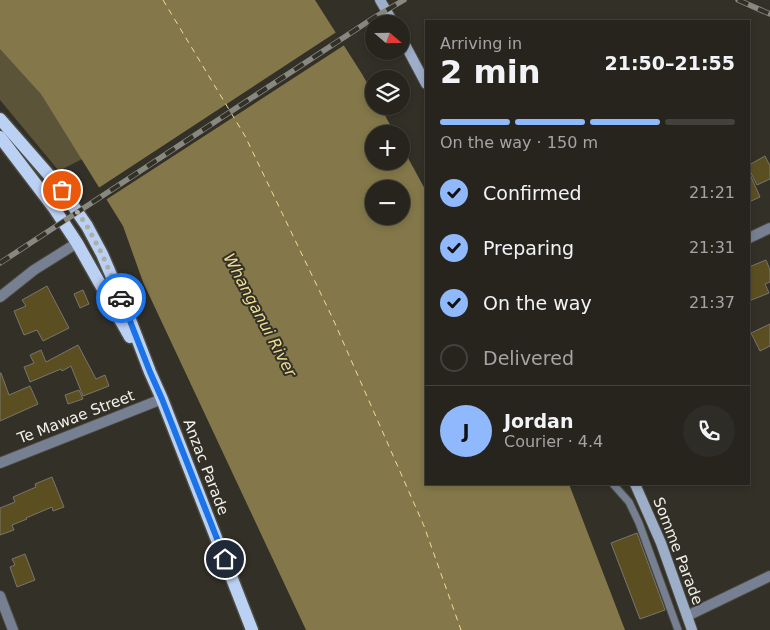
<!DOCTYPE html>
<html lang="en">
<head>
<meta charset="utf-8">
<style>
  body { margin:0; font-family:"DejaVu Sans",sans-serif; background:#2e2c26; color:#f1f3f6; height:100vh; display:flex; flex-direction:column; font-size:19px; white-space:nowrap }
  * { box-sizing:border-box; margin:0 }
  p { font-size:16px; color:#a4a4a4 }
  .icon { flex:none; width:28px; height:28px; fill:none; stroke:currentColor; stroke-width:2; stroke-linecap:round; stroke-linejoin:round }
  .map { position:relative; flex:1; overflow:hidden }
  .drawer { position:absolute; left:425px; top:20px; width:325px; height:465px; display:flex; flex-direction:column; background:#26241d; border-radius:0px; box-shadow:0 2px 8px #0003,0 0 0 1px #42413b }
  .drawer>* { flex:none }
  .needle { width:32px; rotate:110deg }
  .tools { position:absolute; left:365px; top:15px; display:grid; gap:10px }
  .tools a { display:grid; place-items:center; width:45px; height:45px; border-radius:50%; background:#26241d; box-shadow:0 2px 8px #0003,0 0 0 1px #42413b; font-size:25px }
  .pin { position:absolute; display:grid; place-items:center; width:42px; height:42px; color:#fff; margin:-21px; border:2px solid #fff; border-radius:50%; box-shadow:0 1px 5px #0007 }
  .courier { position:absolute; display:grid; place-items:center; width:50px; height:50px; margin:-25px; border:4px solid #1a73e8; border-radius:50%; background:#fff; color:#222; box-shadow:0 1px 6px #0007 }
  .overview em { font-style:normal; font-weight:700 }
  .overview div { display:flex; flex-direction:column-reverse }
  .overview { display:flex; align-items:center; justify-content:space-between; height:85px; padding:0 15px }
  h1 { font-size:32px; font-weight:700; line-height:38px }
  .bar { display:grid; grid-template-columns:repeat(4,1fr); gap:8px 5px; align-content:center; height:60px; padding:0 15px }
  .bar i { height:6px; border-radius:4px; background:#42413b }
  .bar .active { background:#8fb8fd }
  .bar p { grid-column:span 4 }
  .line { display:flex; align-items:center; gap:12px; padding:0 15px; border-top:1px solid #42413b }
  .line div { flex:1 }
  .round { display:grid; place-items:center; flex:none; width:52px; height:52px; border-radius:26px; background:#2e2c26 }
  ol { padding:0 15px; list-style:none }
  li { display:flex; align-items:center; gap:15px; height:55px }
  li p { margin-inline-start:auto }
  li .icon { padding:5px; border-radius:50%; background:#8fb8fd; color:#111; stroke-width:4 }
  li:last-child { color:#a4a4a4 }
  li i { width:28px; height:28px; border:2px solid #42413b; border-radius:50% }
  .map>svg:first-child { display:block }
  .green { fill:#5b5438 }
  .water { fill:#84784a; fill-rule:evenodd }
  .pier { fill:#323027 }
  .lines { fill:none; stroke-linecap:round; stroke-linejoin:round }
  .ferry { stroke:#f1dd93; stroke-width:1; stroke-dasharray:6 5; stroke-linecap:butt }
  .building { fill:#5b4f22; stroke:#78766c }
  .lane-casing { stroke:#4d4b42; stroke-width:9 }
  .street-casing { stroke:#4d4b42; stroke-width:12 }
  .secondary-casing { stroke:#4d4b42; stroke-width:12 }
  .primary-casing { stroke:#4d4b42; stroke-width:15 }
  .lane { stroke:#768092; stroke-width:7 }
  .street { stroke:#768092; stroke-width:10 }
  .secondary { stroke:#9daec9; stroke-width:10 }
  .primary { stroke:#bbd1f4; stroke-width:12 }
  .rail-casing { stroke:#898880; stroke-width:5.5 }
  .rail { stroke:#323027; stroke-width:4; stroke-dasharray:11; stroke-linecap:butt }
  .done { stroke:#aeada6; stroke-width:5; stroke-dasharray:0 9 }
  .route { stroke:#1a73e8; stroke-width:6 }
  .labels { text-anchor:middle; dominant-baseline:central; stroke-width:4; stroke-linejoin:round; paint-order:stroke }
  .street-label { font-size:15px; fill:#f1f0ea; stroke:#323027 }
  .water-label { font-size:16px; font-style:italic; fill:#f1dd93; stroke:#323027 }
</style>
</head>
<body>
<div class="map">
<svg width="770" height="630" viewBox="0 0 770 630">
  <rect width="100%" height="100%" fill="#323027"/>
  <path class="green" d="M0 25 84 158 59 171 0 100Z"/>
  <path class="water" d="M0 0H315L362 74 374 95V106H380L395 134H374V161H401V145L426 191V484H569L625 630H306L143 282 123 226 41 94 0 49ZM374 189H401V216H374Z"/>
  <path class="pier" d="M338 31 346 44 104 201 97 189Z"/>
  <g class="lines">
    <path class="ferry" d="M163 0 245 136 333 319 424 526 461 630"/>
  </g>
  <g class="building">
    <path d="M765 156 770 166V179L757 185 749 169V165Z"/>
    <path d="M749 172 760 197 749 202Z"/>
    <path d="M766 260 770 270V282L765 284 769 293 749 301V267Z"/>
    <path d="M47 286 69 328 43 341 37 330 24 335 14 311 26 306 22 300Z"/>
    <path d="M83 290 89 304 80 308 74 294Z"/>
    <path d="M770 324V346L760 351 751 333Z"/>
    <path d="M78 345 96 379 105 375 109 386 83 396 71 366 62 371 61 369 30 382 24 367 34 363 30 355 41 350 46 362Z"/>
    <path d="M0 373H1L9 395 30 386 38 404 0 421Z"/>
    <path d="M79 390 83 399 68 404 65 395Z"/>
    <path d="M52 477 64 507 53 511 52 507 26 518 27 519 12 525 14 530 0 535V508L15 502 13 497 36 487 35 484Z"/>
    <path d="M637 533 665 610 640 619 611 543Z"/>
    <path d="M25 554 35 580 17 587 10 567 15 565 12 559Z"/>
  </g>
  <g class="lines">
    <g class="lane-casing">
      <path id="lane" d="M613 484 629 502 639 523 678 630"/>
    </g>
    <g class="street-casing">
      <g id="street">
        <path d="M749 238 770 228"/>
        <path d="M0 297 34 270 77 243"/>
        <path d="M0 463 162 399"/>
        <path d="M0 596 13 630"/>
        <path d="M687 616 770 576"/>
      </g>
    </g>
    <g class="secondary-casing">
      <g id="secondary">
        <path d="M380 0 394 24"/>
        <path d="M401 37 426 84"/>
        <path d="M635 484 661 543 692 630"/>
      </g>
    </g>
    <g class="primary-casing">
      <g id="primary">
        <path d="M0 119 62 190 87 226 102 254 127 312 150 372 162 399 252 630"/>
        <path d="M0 137 54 208 77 243 130 337"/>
      </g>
    </g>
    <use href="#lane" class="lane"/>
    <use href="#street" class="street"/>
    <use href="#secondary" class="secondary"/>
    <use href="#primary" class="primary"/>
    <g class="rail-casing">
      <g id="rail">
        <path d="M738 0 770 14"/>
        <path d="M0 263 375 17 404 0"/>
      </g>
    </g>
    <use href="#rail" class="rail"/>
  </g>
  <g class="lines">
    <path class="done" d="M62 190 87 226 102 254 121 298"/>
    <path class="route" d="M121 298 150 372 162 399 225 559"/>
  </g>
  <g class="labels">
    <g class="street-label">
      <text transform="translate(76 417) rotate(-21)">Te Mawae Street</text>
      <text transform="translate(206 467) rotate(69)">Anzac Parade</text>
      <text transform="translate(678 551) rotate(69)">Somme Parade</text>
    </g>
    <g class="water-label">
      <text transform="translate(260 315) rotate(62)">Whanganui River</text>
    </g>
  </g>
</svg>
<div class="tools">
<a><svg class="needle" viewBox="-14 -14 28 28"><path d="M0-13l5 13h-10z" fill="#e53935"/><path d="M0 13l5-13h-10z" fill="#a4a4a4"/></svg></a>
<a><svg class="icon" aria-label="layers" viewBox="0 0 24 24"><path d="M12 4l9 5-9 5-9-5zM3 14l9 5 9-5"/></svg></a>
<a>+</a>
<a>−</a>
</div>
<div class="pin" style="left:62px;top:190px;background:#ea580c"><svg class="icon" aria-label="bag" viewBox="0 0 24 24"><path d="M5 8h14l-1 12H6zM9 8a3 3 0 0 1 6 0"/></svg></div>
<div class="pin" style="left:225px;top:559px;background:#1f2937"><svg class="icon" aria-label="home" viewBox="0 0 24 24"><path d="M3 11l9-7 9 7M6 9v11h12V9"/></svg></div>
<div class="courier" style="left:121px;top:298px"><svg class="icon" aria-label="car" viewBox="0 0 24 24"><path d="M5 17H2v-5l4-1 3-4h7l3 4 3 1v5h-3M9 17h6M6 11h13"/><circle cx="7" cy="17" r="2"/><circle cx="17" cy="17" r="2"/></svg></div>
<section class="drawer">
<div class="overview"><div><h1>2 min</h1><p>Arriving in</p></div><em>21:50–21:55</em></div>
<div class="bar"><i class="active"></i><i class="active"></i><i class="active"></i><i></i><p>On the way · 150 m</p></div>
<ol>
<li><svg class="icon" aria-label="check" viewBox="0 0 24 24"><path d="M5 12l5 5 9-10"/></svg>Confirmed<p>21:21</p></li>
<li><svg class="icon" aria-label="check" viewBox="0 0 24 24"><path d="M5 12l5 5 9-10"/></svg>Preparing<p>21:31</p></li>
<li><svg class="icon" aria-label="check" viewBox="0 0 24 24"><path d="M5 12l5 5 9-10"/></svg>On the way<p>21:37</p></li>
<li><i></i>Delivered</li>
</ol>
<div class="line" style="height:90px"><b class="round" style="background:#8fb8fd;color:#111">J</b><div><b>Jordan</b><p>Courier · 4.4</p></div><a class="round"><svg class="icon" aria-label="phone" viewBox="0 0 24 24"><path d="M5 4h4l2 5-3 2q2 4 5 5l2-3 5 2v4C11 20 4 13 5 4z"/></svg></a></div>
</section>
</div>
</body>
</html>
